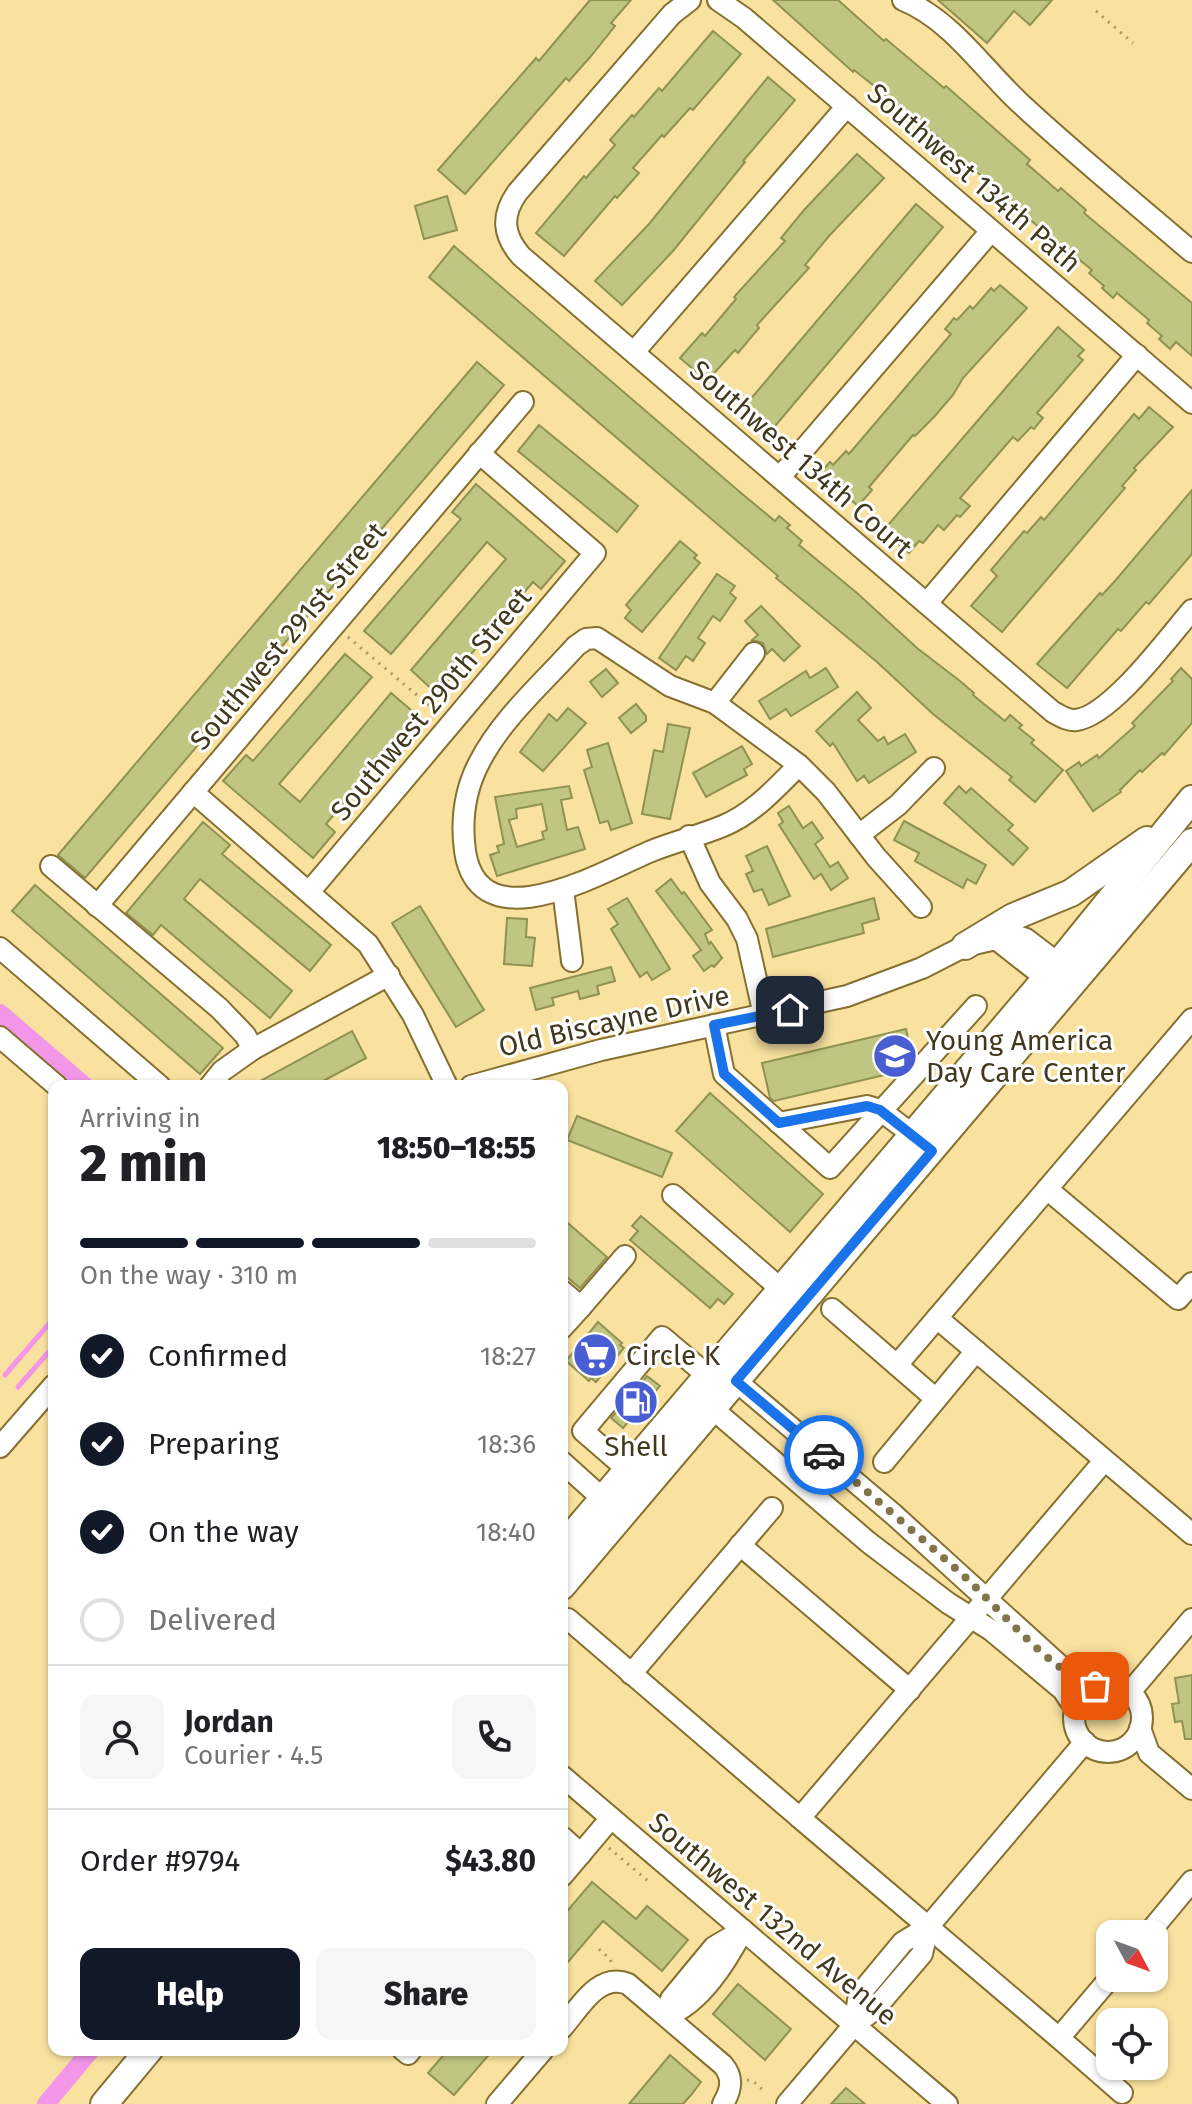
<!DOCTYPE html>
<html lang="en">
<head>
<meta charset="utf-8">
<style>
  body { margin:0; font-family:"Fira Sans",sans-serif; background:#f6f6f6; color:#202124; height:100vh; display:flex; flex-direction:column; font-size:30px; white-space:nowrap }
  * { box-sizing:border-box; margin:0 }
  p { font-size:26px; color:#757577 }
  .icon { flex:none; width:44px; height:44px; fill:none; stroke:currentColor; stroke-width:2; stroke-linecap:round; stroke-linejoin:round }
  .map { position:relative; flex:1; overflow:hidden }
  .drawer { position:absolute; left:48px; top:1080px; width:520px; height:976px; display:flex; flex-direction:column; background:#fff; border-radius:16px; box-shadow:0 2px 6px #0004 }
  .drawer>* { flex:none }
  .needle { width:52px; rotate:131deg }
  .buttons { position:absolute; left:1096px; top:1920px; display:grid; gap:16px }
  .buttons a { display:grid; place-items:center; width:72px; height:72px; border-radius:16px; background:#fff; box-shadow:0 2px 6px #0004; font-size:40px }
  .pin { position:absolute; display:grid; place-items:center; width:68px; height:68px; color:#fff; margin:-34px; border-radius:16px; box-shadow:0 4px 12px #0006 }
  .courier { position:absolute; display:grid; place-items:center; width:80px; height:80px; margin:-40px; border:6px solid #1a73e8; border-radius:50%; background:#fff; color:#222; box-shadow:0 2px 10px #0007 }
  .headline em { font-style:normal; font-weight:800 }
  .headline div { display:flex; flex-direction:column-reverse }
  .headline { display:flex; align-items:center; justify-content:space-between; height:136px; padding:0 32px }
  h1 { font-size:52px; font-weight:800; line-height:60px }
  .bar { display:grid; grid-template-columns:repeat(4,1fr); gap:12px 8px; align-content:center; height:96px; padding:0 32px }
  .bar i { height:10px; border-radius:6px; background:#e0e0e0 }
  .bar .active { background:#111827 }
  .bar p { grid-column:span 4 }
  .line { display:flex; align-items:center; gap:20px; padding:0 32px; border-top:2px solid #e0e0e0 }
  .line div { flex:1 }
  .round { display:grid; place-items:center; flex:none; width:84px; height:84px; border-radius:16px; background:#f6f6f6 }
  ol { padding:0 32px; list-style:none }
  li { display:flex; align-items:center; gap:24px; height:88px }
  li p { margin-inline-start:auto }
  li .icon { padding:8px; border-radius:50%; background:#111827; color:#fff; stroke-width:4 }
  li:last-child { color:#757577 }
  li i { width:44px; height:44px; border:4px solid #e0e0e0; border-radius:50% }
  .primary-button { display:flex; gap:16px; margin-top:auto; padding:16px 32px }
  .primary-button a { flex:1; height:92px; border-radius:16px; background:#111827; color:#fff; font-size:32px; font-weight:800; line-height:92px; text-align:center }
  .primary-button a+a { background:#f6f6f6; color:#202124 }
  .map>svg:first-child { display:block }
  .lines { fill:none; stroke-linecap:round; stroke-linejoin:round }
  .stream { stroke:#f396e8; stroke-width:5 }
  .canal { stroke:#f396e8; stroke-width:18 }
  .building { fill:#c1c582; stroke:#8f9251; stroke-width:2; fill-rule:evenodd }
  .minor-casing { stroke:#85702f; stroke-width:24 }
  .major-casing { stroke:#85702f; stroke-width:30 }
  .path { stroke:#a79665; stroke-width:3; stroke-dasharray:2 6; stroke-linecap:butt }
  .minor { stroke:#fff; stroke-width:20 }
  .major { stroke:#fff; stroke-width:26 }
  .done { stroke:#82744b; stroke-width:8; stroke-dasharray:0 14.4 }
  .route { stroke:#1a73e8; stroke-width:10 }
  .labels { text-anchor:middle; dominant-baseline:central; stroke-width:6; stroke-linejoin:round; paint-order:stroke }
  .street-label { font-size:28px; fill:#42381d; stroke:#fff }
  .poi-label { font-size:28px; fill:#42381d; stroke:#fff; text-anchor:start }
</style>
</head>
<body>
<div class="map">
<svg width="1192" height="2104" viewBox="0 0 1192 2104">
  <rect width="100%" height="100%" fill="#f9e2a0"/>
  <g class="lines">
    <g class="stream">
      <path d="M5 1375 54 1318"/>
      <path d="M18 1387 54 1346"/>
    </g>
    <g class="canal">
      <path d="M0 1013 85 1086"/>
      <path d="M46 2104 91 2050"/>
    </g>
  </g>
  <g class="building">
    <path d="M590 0H631L611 23 615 26 591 56 569 81 566 78 465 194 438 170 536 58 539 61Z"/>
    <path d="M773 0H838L884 41 886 39 944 88 946 86 1030 160 1027 164 1058 191 1061 188 1086 210 1084 213 1192 303V356L1176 342 1170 349 1159 339 1162 336 1147 323 1149 320 1117 293 1113 298 1102 288 1104 286 1089 273 1092 270 1029 219 1027 222 1001 199 1004 195 946 146 947 144 854 70 853 72Z"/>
    <path d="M938 0H1052L1030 25 1014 11 987 43Z"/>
    <path d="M713 31 741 54 693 110 690 108 664 137 662 135 633 168 639 173 617 198 615 196 564 256 536 233 584 176 586 178 615 145 610 140 632 115 634 117 659 88 662 91Z"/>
    <path d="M768 77 795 100 743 161 745 162 673 251 622 305 595 281 649 224Z"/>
    <path d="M857 154 884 178 829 236 805 265 809 268 757 325 759 328 738 353 735 350 707 381 680 358 702 333 705 336 736 299 734 297 785 241 781 238 804 210Z"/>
    <path d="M447 196 457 230 424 239 415 206Z"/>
    <path d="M916 204 943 227 770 432 743 408Z"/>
    <path d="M454 246 741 493 775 521 779 516 790 525 787 528 802 541 799 545 857 593 917 648 960 681 974 693 973 695 1005 721 1010 715 1022 725 1019 728 1034 740 1031 743 1063 770 1035 802 1009 780 1012 777 933 714 877 662 776 578 778 576 429 277Z"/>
    <path d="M1000 285 1027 308 963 378 953 395 934 417 915 436 913 435 869 487 872 490 858 506 820 473 830 462 833 465 846 451 849 454 951 334 945 329 954 318 957 320 970 306 973 309 991 288 994 291Z"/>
    <path d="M1058 327 1084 350 1078 356 1083 360 1037 413 1043 418 1034 429 1031 427 1018 441 1013 437 960 498 970 506 960 517 957 515 944 530 938 525 923 543 919 541 909 553 883 531Z"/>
    <path d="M477 362 504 385 85 878 58 855Z"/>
    <path d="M1149 407 1173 427 1134 468 1136 470 1122 486 1125 488 1002 632 971 606 997 576 991 570 1024 531 1027 533 1041 517 1044 520 1134 414 1139 419Z"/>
    <path d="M539 425 638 506 617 532 518 451Z"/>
    <path d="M476 484 565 561 541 589 533 582 437 694 411 670 506 559 487 542 391 654 364 631 461 519 452 512Z"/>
    <path d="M1192 490V554L1149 604 1146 602 1121 631 1118 629 1067 688 1037 664 1100 593 1102 595 1115 581Z"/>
    <path d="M680 541 697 555 694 558 700 563 642 632 625 618 631 610 626 605Z"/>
    <path d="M717 574 735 586 730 593 736 598 720 621 713 616 698 638 705 643 693 661 686 656 676 670 659 658Z"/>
    <path d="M761 606 800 646 784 661 772 649 767 654 763 643 752 640 758 635 745 621Z"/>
    <path d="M345 654 372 677 279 784 300 802 391 693 417 715 326 824 335 832 313 858 223 781 246 755 253 761Z"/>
    <path d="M826 668 838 687 791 716 786 709 770 719 759 701 806 671 810 678Z"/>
    <path d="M1181 668 1192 679V723L1164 755 1162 753 1142 772 1140 770 1120 790 1121 792 1093 811 1066 771 1079 762 1081 766 1097 755 1099 758 1135 726 1132 723 1173 681 1171 679Z"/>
    <path d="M606 669 618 683 602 697 590 682Z"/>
    <path d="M857 692 871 708 858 720 878 741 884 737 888 744 905 734 916 752 869 783 864 776 857 781 833 743 830 746 816 731Z"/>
    <path d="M636 704 646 716V721L631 733 619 718Z"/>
    <path d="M568 708 586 723 543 771 520 752 549 714 557 721Z"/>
    <path d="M668 724 690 728 670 819 642 814 654 750 663 752Z"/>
    <path d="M608 743 632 823 611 830 608 821 600 823 584 770 592 767 587 750Z"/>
    <path d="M742 746 752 764 744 769 747 775 706 797 693 773Z"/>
    <path d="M569 786 572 798 561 800 567 830 578 827 585 849 497 876 490 855 499 852 497 846 504 844 495 797ZM542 804 547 830 542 832 544 839 517 847 509 820 517 818 516 809Z"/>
    <path d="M959 786 966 793 971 788 1013 825 1008 830 1028 848 1013 865 944 803Z"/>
    <path d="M789 806 803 828 812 822 823 838 815 844 830 867 838 862 848 878 831 890 821 874 814 879 779 825 783 822 778 813Z"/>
    <path d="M904 821 986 865 976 884 967 879 963 888 915 861 919 853 894 840Z"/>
    <path d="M203 822 230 845 222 854 331 945 310 971 200 879 184 899 292 991 270 1018 161 925 153 935 126 913Z"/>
    <path d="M767 846 790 896 769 905 762 889 754 892 746 874 753 871 746 856Z"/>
    <path d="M671 879 682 894 684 892 712 930 705 934 709 944 711 942 722 958 714 967 712 965 704 971 693 956 701 950 656 891Z"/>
    <path d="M35 885 223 1048 200 1074 12 911Z"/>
    <path d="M627 898 670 969 652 980 647 972 640 977 611 929 618 924 608 909Z"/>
    <path d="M874 898 879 919 862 924 864 933 773 957 766 929Z"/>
    <path d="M420 906 484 1010 456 1027 392 923Z"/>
    <path d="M507 918 527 919 526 937 535 938 532 966 504 964Z"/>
    <path d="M611 967 615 981 597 986 599 994 580 999 578 991 552 998 554 1005 536 1010 530 988Z"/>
    <path d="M906 1029 912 1057 897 1072 774 1101 770 1098 762 1063Z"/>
    <path d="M352 1031 366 1058 314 1086H251Z"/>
    <path d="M710 1093 823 1194 790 1232 676 1131Z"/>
    <path d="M577 1116 672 1153 662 1177 567 1140Z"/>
    <path d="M641 1216 733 1294 724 1304 718 1299 710 1308 630 1240 638 1231 632 1226Z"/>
    <path d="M562 1218 607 1257 580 1288 562 1273Z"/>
    <path d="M598 1322 622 1343 620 1345 624 1348 596 1382 591 1378 589 1381 566 1361Z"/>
    <path d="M647 1376 660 1386 623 1428 611 1418Z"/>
    <path d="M1192 1675V1739H1185L1182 1721 1175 1722 1172 1704 1179 1703 1175 1678Z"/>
    <path d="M592 1882 636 1919 647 1906 688 1940 662 1971 603 1921 562 1969V1917Z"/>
    <path d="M738 1984 791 2029 765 2060 713 2014Z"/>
    <path d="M448 2050H493L454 2095 428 2073Z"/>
    <path d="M670 2055 701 2082 691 2095 683 2104H629Z"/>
    <path d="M846 2088 865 2104H831Z"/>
  </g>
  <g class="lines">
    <g class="minor-casing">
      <g id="minor">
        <path d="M690 0 672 14 517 193C501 216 503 235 521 256L1053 712C1061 716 1068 721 1076 720 1111 716 1168 638 1192 610"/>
        <path d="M718 0 744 18 1192 403"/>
        <path d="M903 0C952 20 983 69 1021 104 1076 155 1135 203 1192 252"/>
        <path d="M634 352 847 106"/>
        <path d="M780 477 991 231"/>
        <path d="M927 603 1137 355"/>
        <path d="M715 703 754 653"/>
        <path d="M799 765C777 787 753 814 723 826 699 836 673 842 649 852 600 873 479 944 465 851 461 821 465 790 479 763 501 719 544 682 576 646L586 639 597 638 670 686 715 703 799 765 826 792 876 857 921 907"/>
        <path d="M193 792 368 944 413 1015 447 1086"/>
        <path d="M859 835 898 805 934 768"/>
        <path d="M689 836 710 883 737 919 747 939 764 1015"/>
        <path d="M51 866 219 1008 245 1035 253 1049"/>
        <path d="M563 889 572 961"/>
        <path d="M310 891 595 553 479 453"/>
        <path d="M97 906 523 402"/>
        <path d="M996 939 1056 986"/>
        <path d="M0 948 160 1086"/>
        <path d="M714 1025 724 1074 830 1168 976 1006"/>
        <path d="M0 1037 57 1086"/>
        <path d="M210 1086 222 1071 253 1049 389 975"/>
        <path d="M471 1086 601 1050 847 996 922 968 965 946 996 939 1017 936 1026 939 1069 972"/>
        <path d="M779 1123 867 1106 880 1110 913 1135"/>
        <path d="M1047 1189 1178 1299 1192 1283"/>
        <path d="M673 1195 782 1290"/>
        <path d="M562 1291 581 1307 562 1328"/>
        <path d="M581 1307 625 1256"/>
        <path d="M832 1309 936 1399"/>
        <path d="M937 1318 1192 1019"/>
        <path d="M897 1365 937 1318 1192 1534"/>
        <path d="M723 1379 736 1381 893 1514 1069 1674 1095 1686"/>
        <path d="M710 1396 712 1409 721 1416 868 1542 948 1603 991 1630 1063 1690 1075 1708"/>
        <path d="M0 1447 54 1385"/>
        <path d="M562 1462 603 1499"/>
        <path d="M884 1462 976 1351"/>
        <path d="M628 1470 583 1431 662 1337 708 1376"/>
        <path d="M740 1545 910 1690"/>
        <path d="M568 1619 800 1818 1104 1461"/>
        <path d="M631 1674 772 1508"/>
        <circle cx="1108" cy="1718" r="34"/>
        <path d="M1130 1692 1192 1619"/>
        <path d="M1140 1728 1149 1753 1192 1789"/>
        <path d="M562 1776 947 2104"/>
        <path d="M800 1818 1059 2038"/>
        <path d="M562 1837 581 1854"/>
        <path d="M562 1876 611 1818"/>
        <path d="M743 1930C726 1962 701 2003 667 2016L671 1999 714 1947Z"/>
        <path d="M1148 1934 1192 1881"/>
        <path d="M1110 1978 1059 2038 1122 2093"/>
        <path d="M854 2025 859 1995 903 1942 928 1927 1085 1742"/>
        <path d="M562 2028C579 2009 598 1972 628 1984L723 2065C734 2078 731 2090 723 2104"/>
        <path d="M403 2050 408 2054 411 2050"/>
        <path d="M497 2104 543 2050"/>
        <path d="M787 2104 854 2025 874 2010 922 1954 928 1927"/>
      </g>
    </g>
    <g class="major-casing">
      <g id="major">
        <path d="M965 946 1013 917 1071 893 1147 840"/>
        <path d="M562 1547 1059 963 1192 799"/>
        <path d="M562 1586 1192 842"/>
        <path d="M104 2104 149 2050"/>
      </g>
    </g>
    <g class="path">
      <path d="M1096 11 1133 43"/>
      <path d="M348 637 437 712"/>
      <path d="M609 1848 648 1881"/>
      <path d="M599 1949 610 1959 612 1964"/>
      <path d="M747 2080 753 2081 763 2090"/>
    </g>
    <use href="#minor" class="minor"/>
    <use href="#major" class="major"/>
  </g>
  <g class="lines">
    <path class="done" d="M824 1455C871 1495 918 1535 964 1576 998 1607 1052 1674 1095 1686"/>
    <path class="route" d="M790 1010 714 1025 724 1074 779 1123 867 1106 880 1110 932 1151 736 1381 824 1455"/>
  </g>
  <defs>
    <g id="school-disc" transform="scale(2.3)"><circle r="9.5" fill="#495ed3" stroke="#fff"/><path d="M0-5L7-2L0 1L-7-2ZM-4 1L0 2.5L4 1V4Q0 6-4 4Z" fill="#fff"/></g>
    <g id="supermarket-disc" transform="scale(2.3)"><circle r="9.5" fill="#495ed3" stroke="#fff"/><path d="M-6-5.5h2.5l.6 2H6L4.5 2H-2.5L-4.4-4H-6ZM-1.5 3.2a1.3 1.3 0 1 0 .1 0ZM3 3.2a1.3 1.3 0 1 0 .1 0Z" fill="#fff"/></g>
    <g id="fuel-disc" transform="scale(2.3)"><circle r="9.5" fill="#495ed3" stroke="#fff"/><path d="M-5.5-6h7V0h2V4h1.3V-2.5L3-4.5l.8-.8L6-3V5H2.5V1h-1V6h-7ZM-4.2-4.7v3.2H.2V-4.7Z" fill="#fff"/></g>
  </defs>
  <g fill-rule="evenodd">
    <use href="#school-disc" x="895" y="1056"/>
    <use href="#supermarket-disc" x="595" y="1355"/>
    <use href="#fuel-disc" x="636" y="1402"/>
  </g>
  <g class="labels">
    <g class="street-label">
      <text transform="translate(974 178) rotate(41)">Southwest 134th Path</text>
      <text transform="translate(801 459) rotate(41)">Southwest 134th Court</text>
      <text transform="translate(288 636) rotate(-50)">Southwest 291st Street</text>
      <text transform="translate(431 704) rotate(-50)">Southwest 290th Street</text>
      <text transform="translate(614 1021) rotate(-13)">Old Biscayne Drive</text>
      <text transform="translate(773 1919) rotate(40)">Southwest 132nd Avenue</text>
    </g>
    <g class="poi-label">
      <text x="926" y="1040">Young America<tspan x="926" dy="32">Day Care Center</tspan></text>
      <text x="626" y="1355">Circle K</text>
      <text x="636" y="1446" text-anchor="middle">Shell</text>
    </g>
  </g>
</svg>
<div class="buttons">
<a><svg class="needle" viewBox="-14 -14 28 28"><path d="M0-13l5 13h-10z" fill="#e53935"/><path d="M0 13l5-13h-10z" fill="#757577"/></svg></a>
<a><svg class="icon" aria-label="locate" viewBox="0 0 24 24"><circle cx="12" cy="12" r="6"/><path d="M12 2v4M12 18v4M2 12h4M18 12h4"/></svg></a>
</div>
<div class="pin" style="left:1095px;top:1686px;background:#ea580c"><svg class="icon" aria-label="bag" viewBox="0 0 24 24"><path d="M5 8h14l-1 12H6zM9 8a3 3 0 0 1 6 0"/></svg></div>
<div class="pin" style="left:790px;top:1010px;background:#1f2937"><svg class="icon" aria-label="home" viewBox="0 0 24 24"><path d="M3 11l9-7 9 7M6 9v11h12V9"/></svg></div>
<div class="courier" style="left:824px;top:1455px"><svg class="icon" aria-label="car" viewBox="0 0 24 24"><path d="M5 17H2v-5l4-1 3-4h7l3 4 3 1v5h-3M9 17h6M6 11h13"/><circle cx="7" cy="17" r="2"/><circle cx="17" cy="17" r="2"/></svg></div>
<section class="drawer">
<div class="headline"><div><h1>2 min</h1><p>Arriving in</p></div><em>18:50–18:55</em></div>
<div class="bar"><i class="active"></i><i class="active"></i><i class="active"></i><i></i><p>On the way · 310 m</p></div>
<ol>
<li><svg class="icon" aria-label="check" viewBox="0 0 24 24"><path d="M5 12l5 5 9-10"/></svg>Confirmed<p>18:27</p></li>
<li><svg class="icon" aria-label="check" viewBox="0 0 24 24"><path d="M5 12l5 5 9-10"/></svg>Preparing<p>18:36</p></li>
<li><svg class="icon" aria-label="check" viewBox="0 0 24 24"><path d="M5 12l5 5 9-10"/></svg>On the way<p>18:40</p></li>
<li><i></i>Delivered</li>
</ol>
<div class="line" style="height:144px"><a class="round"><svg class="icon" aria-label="person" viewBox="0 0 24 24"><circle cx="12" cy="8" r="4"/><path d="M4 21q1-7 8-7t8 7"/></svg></a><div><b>Jordan</b><p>Courier · 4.5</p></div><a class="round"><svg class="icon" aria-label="phone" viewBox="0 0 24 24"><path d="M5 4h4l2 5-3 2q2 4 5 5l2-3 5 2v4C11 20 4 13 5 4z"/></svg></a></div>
<div class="line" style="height:104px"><div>Order #9794</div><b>$43.80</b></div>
<div class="primary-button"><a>Help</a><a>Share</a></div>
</section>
</div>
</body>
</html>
